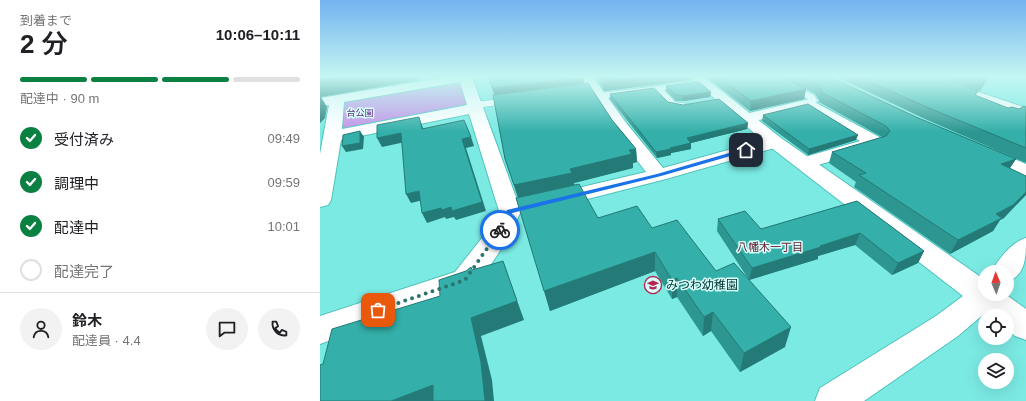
<!DOCTYPE html>
<html lang="ja">
<head>
<meta charset="utf-8">
<style>
  body { margin:0; font-family:Arial,"Noto Sans JP",sans-serif; background:#f2f2f2; color:#202124; height:100vh; display:flex; flex-direction:column; font-size:15px; white-space:nowrap }
  * { box-sizing:border-box; margin:0 }
  p { font-size:13px; color:#757577 }
  .icon { flex:none; width:22px; height:22px; fill:none; stroke:currentColor; stroke-width:2; stroke-linecap:round; stroke-linejoin:round }
  .map { position:relative; flex:1; overflow:hidden }
  .drawer { display:flex; flex-direction:column; background:#fff; width:320px }
  .drawer>* { flex:none }
  .needle { width:26px; rotate:358deg }
  .fabs { position:absolute; left:658px; top:265px; display:grid; gap:8px }
  .fabs a { display:grid; place-items:center; width:36px; height:36px; border-radius:50%; background:#fff; box-shadow:0 4px 16px #0002; font-size:20px }
  .pin { position:absolute; display:grid; place-items:center; width:34px; height:34px; color:#fff; margin:-17px; border-radius:8px; box-shadow:0 2px 6px #0006 }
  .courier { position:absolute; display:grid; place-items:center; width:40px; height:40px; margin:-20px; border:3px solid #1a73e8; border-radius:50%; background:#fff; color:#222; box-shadow:0 1px 5px #0007 }
  .overview em { font-style:normal; font-weight:600 }
  .overview div { display:flex; flex-direction:column-reverse }
  .overview { display:flex; align-items:center; justify-content:space-between; height:68px; padding:0 20px }
  h1 { font-size:26px; font-weight:600; line-height:30px }
  .bar { display:grid; grid-template-columns:repeat(4,1fr); gap:6px 4px; align-content:center; height:48px; padding:0 20px }
  .bar i { height:5px; border-radius:3px; background:#e0e0e0 }
  .bar .selected { background:#0b8043 }
  .bar p { grid-column:span 4 }
  .line { display:flex; align-items:center; gap:10px; padding:0 20px; border-top:1px solid #e0e0e0 }
  .line div { flex:1 }
  .round { display:grid; place-items:center; flex:none; width:42px; height:42px; border-radius:21px; background:#f2f2f2 }
  ol { padding:0 20px; list-style:none }
  li { display:flex; align-items:center; gap:12px; height:44px }
  li p { margin-inline-start:auto }
  li .icon { padding:4px; border-radius:50%; background:#0b8043; color:#fff; stroke-width:4 }
  li:last-child { color:#757577 }
  li i { width:22px; height:22px; border:2px solid #e0e0e0; border-radius:50% }
  main { display:flex; flex:1; min-height:0 }
  .map>svg:first-child { display:block }
  .green { fill:#c494e7 }
  .lines { fill:none; stroke-linecap:round; stroke-linejoin:round }
  .service-casing { stroke:#50c2bc; stroke-width:1 }
  .minor-casing { stroke:#50c2bc; stroke-width:2 }
  .tertiary-casing { stroke:#50c2bc; stroke-width:2 }
  .service { fill:#fff; fill-rule:evenodd }
  .minor { fill:#fff; fill-rule:evenodd }
  .tertiary { fill:#fff; fill-rule:evenodd }
  .wall { fill:#2d9691 }
  .shaded-wall { fill:#247a76 }
  .building { fill:#34afa9; stroke:#247a76 }
  .route { fill:#1a73e8 }
  .done { stroke:#2b746f; stroke-width:4; stroke-dasharray:0 7.2 }
  .labels { text-anchor:middle; dominant-baseline:central; stroke-width:3; stroke-linejoin:round; paint-order:stroke }
  .far-park-label { font-size:9px; fill:#5e1d83; stroke:#d7fffb }
  .neighbourhood-label { font-size:11px; fill:#611c2c; stroke:#d7fffb }
  .near-poi-label { font-size:12px; fill:#003431; stroke:#d7fffb; text-anchor:start }
</style>
</head>
<body>
<main>
<section class="drawer">
<div class="overview"><div><h1>2 分</h1><p>到着まで</p></div><em>10:06–10:11</em></div>
<div class="bar"><i class="selected"></i><i class="selected"></i><i class="selected"></i><i></i><p>配達中 · 90 m</p></div>
<ol>
<li><svg class="icon" aria-label="check" viewBox="0 0 24 24"><path d="M5 12l5 5 9-10"/></svg>受付済み<p>09:49</p></li>
<li><svg class="icon" aria-label="check" viewBox="0 0 24 24"><path d="M5 12l5 5 9-10"/></svg>調理中<p>09:59</p></li>
<li><svg class="icon" aria-label="check" viewBox="0 0 24 24"><path d="M5 12l5 5 9-10"/></svg>配達中<p>10:01</p></li>
<li><i></i>配達完了</li>
</ol>
<div class="line" style="height:72px"><a class="round"><svg class="icon" aria-label="person" viewBox="0 0 24 24"><circle cx="12" cy="8" r="4"/><path d="M4 21q1-7 8-7t8 7"/></svg></a><div><b>鈴木</b><p>配達員 · 4.4</p></div><a class="round"><svg class="icon" aria-label="chat" viewBox="0 0 24 24"><path d="M4 5h16v11H9l-5 4z"/></svg></a><a class="round"><svg class="icon" aria-label="phone" viewBox="0 0 24 24"><path d="M5 4h4l2 5-3 2q2 4 5 5l2-3 5 2v4C11 20 4 13 5 4z"/></svg></a></div>
</section>
<div class="map">
<svg width="706" height="401" viewBox="0 0 706 401">
  <rect width="100%" height="100%" fill="#7beae3"/>
  <path class="green" d="M135 81 141 82 147 105 21 131 25 102 29 99Z"/>
  <g class="lines">
    <g class="service-casing">
      <g id="service">
        <path d="M445 76H455L494 95 498 101 492 105H486L485 103 488 99Z"/>
        <path d="M363 83 367 85 366 87 344 90 355 102 368 104 369 106 365 109 349 106 335 91 280 99 276 96 280 93Z"/>
        <path d="M191 98 194 99V103L155 108 151 105 155 102Z"/>
      </g>
    </g>
    <g class="minor-casing">
      <g id="minor">
        <path d="M132 76H160L159 79 153 80 201 211 188 239 155 288 0 344V316L135 272 169 229 179 211 149 114 21 140 11 200 8 205 0 207V154L9 105 0 106V98ZM140 82 147 105 22 129 24 102Z"/>
        <path d="M240 76H272L307 124 343 168 455 137 461 138 464 142 461 146 346 179 236 207 228 205 225 200 228 195 326 172 295 132 263 82 241 79Z"/>
        <path d="M489 99 561 138 564 142 561 146 485 169 478 167 475 163 478 159 540 141 487 108 427 123 421 121 419 118 421 115Z"/>
        <path d="M665 147 706 164V177L658 157 656 153 658 149Z"/>
      </g>
    </g>
    <g class="tertiary-casing">
      <g id="tertiary">
        <path d="M369 76H383L461 138 665 280V294H685L706 309V340L695 336 687 329V316H670L665 313 638 336 544 401H495L500 388 616 316 643 296 449 146Z"/>
        <path d="M603 76H619L650 89 706 108V118L640 95 604 79Z"/>
        <path d="M706 238C706 257 706 275 687 282V272H671C679 259 691 242 706 238Z"/>
      </g>
    </g>
    <use href="#service" class="service"/>
    <use href="#minor" class="minor"/>
    <use href="#tertiary" class="tertiary"/>
  </g>
  <g class="wall">
    <path d="M278 76H371V80L284 91 279 83Z"/>
    <path d="M385 76H508L596 117 696 159 690 168 684 218 680 220 673 231 630 254 534 187 536 182 509 163 512 152 562 137 499 102V100L495 94 486 89 484 99 430 111Z"/>
    <path d="M515 76H619L658 91 655 96 688 108 699 109 706 107V163L605 119Z"/>
    <path d="M622 76H669L660 91Z"/>
    <path d="M263 78 264 84 292 120 316 149 317 162 313 163V168L254 183V185L278 218 332 228 396 271 465 347 420 372 391 331 383 336 357 297 352 299 335 271 230 311 198 198 185 159 173 95Z"/>
    <path d="M346 86 391 92 390 97 363 101H356L346 91Z"/>
    <path d="M290 94 348 102 428 123 427 129 371 143V149L351 153V155L337 158 290 99Z"/>
    <path d="M443 115 536 140 488 155 442 121Z"/>
    <path d="M537 201 604 251 598 263 572 275 535 245 498 256V259L429 280 397 231 398 219 441 229Z"/>
  </g>
  <g class="shaded-wall">
    <path d="M27 76H99V80L1 97 7 107 5 118 0 123V80Z"/>
    <path d="M330 76H372L371 80 284 91 283 81Z"/>
    <path d="M668 76H669L660 91 664 81Z"/>
    <path d="M263 78 265 88 175 98 172 88Z"/>
    <path d="M486 89 484 99 430 111 431 101Z"/>
    <path d="M391 92 390 97 363 101V96Z"/>
    <path d="M99 117 102 125 106 137 102 129Z"/>
    <path d="M428 123 427 129 371 143V149L351 153V155L337 158 336 152 350 148 367 138Z"/>
    <path d="M40 131 44 137 43 149 26 152 22 146Z"/>
    <path d="M81 133 85 142 62 147 57 138Z"/>
    <path d="M538 135 536 140 488 155 489 149Z"/>
    <path d="M151 137 154 146 146 148 166 211 136 220 134 217 126 219 125 217 107 223 102 213 142 139Z"/>
    <path d="M316 149 317 162 313 163V168L254 183 255 187 199 200 194 185 250 169 309 150Z"/>
    <path d="M696 159 688 171 681 164Z"/>
    <path d="M99 191 103 200 91 203 86 194Z"/>
    <path d="M706 192V195L684 218 680 220 673 231 630 254 638 240 676 214Z"/>
    <path d="M540 233 535 245 498 256V259L429 280 432 268 500 246Z"/>
    <path d="M604 251 598 263 572 275 578 263Z"/>
    <path d="M335 252V271L230 311 224 291Z"/>
    <path d="M183 261 204 320 161 336 172 380 174 401H165L151 318Z"/>
    <path d="M357 278V297L352 299V280Z"/>
    <path d="M393 312 391 331 383 336 384 317Z"/>
    <path d="M471 327 465 347 420 372 424 353Z"/>
    <path d="M113 385 125 401H71Z"/>
  </g>
  <g class="building">
    <path d="M0 76H27L0 80Z"/>
    <path d="M169 76H262L263 78 172 88Z"/>
    <path d="M279 76H330L283 81Z"/>
    <path d="M397 76H461L486 89 431 101Z"/>
    <path d="M479 76H508L596 117 696 159 681 164 706 176V192L693 205 676 214 682 218 638 240 539 175 546 173 512 152 566 136 570 131 566 126 501 92 502 90 497 84Z"/>
    <path d="M537 76H619L658 91 655 95 688 108 692 107 699 109 704 106 706 107V148L609 108Z"/>
    <path d="M650 76H668L664 81Z"/>
    <path d="M379 82 391 92 363 96 356 95 346 86Z"/>
    <path d="M268 83 292 120 316 149 309 150 312 154 250 169 252 173 194 185 185 159 173 95Z"/>
    <path d="M334 88 348 102 363 105 399 99 428 123 367 138 371 143 350 148 351 149 336 152 290 94Z"/>
    <path d="M488 104 538 135 489 149 443 115Z"/>
    <path d="M99 117 102 129 144 120 151 137 142 139 162 202 132 211 131 207 122 210 121 208 102 213 99 191 86 194 81 133 57 138V125Z"/>
    <path d="M40 131V143L22 146 23 135Z"/>
    <path d="M259 184 278 218 317 206 332 228 357 220 396 271 414 263 471 327 424 353 393 312 384 317 357 278 352 280 335 252 224 291 196 198Z"/>
    <path d="M537 201 604 251 578 263 540 233 500 246 501 247 432 268 398 219 425 211 441 229Z"/>
    <path d="M183 261 197 301 151 318 161 362 165 401H113V385L71 401H0V365L3 364 12 329 120 296 119 280 146 271 151 267 152 270Z"/>
  </g>
  <linearGradient id="sky" x2="0" y2="1"><stop stop-color="#73b3f0"/><stop offset="0.58" stop-color="#c4f6f2"/><stop offset="1" stop-color="#c4f6f2" stop-opacity="0"/></linearGradient>
  <rect width="706" height="132" fill="url(#sky)"/>
  <path class="route" d="M426 148 428 151 341 176 192 213 183 232 177 230 187 210 337 174Z"/>
  <g class="lines">
    <path class="done" d="M58 310 145 280 180 230"/>
  </g>
  <defs>
    <g id="school-ring" transform="scale(0.9)"><circle r="9.5" fill="#d7fffb" stroke="#b62650" stroke-width="1.5"/><path d="M0-5L7-2L0 1L-7-2ZM-4 1L0 2.5L4 1V4Q0 6-4 4Z" fill="#b62650"/></g>
  </defs>
  <g fill-rule="evenodd">
    <use href="#school-ring" x="333" y="285"/>
  </g>
  <g class="labels">
    <g class="far-park-label">
      <text x="40" y="113">台公園</text>
    </g>
    <g class="neighbourhood-label">
      <text x="450" y="247">八幡木一丁目</text>
    </g>
    <g class="near-poi-label">
      <text x="346" y="285">みつわ幼稚園</text>
    </g>
  </g>
</svg>
<div class="fabs">
<a><svg class="needle" viewBox="-14 -14 28 28"><path d="M0-13l5 13h-10z" fill="#e53935"/><path d="M0 13l5-13h-10z" fill="#757577"/></svg></a>
<a><svg class="icon" aria-label="locate" viewBox="0 0 24 24"><circle cx="12" cy="12" r="6"/><path d="M12 2v4M12 18v4M2 12h4M18 12h4"/></svg></a>
<a><svg class="icon" aria-label="layers" viewBox="0 0 24 24"><path d="M12 4l9 5-9 5-9-5zM3 14l9 5 9-5"/></svg></a>
</div>
<div class="pin" style="left:58px;top:310px;background:#ea580c"><svg class="icon" aria-label="bag" viewBox="0 0 24 24"><path d="M5 8h14l-1 12H6zM9 8a3 3 0 0 1 6 0"/></svg></div>
<div class="pin" style="left:426px;top:150px;background:#1f2937"><svg class="icon" aria-label="home" viewBox="0 0 24 24"><path d="M3 11l9-7 9 7M6 9v11h12V9"/></svg></div>
<div class="courier" style="left:180px;top:230px"><svg class="icon" aria-label="bike" viewBox="0 0 24 24"><circle cx="6" cy="16" r="4"/><circle cx="18" cy="16" r="4"/><path d="M6 16l4-8h5l3 8M10 8l3 8H6M13 5h3"/></svg></div>
</div>
</main>
</body>
</html>
